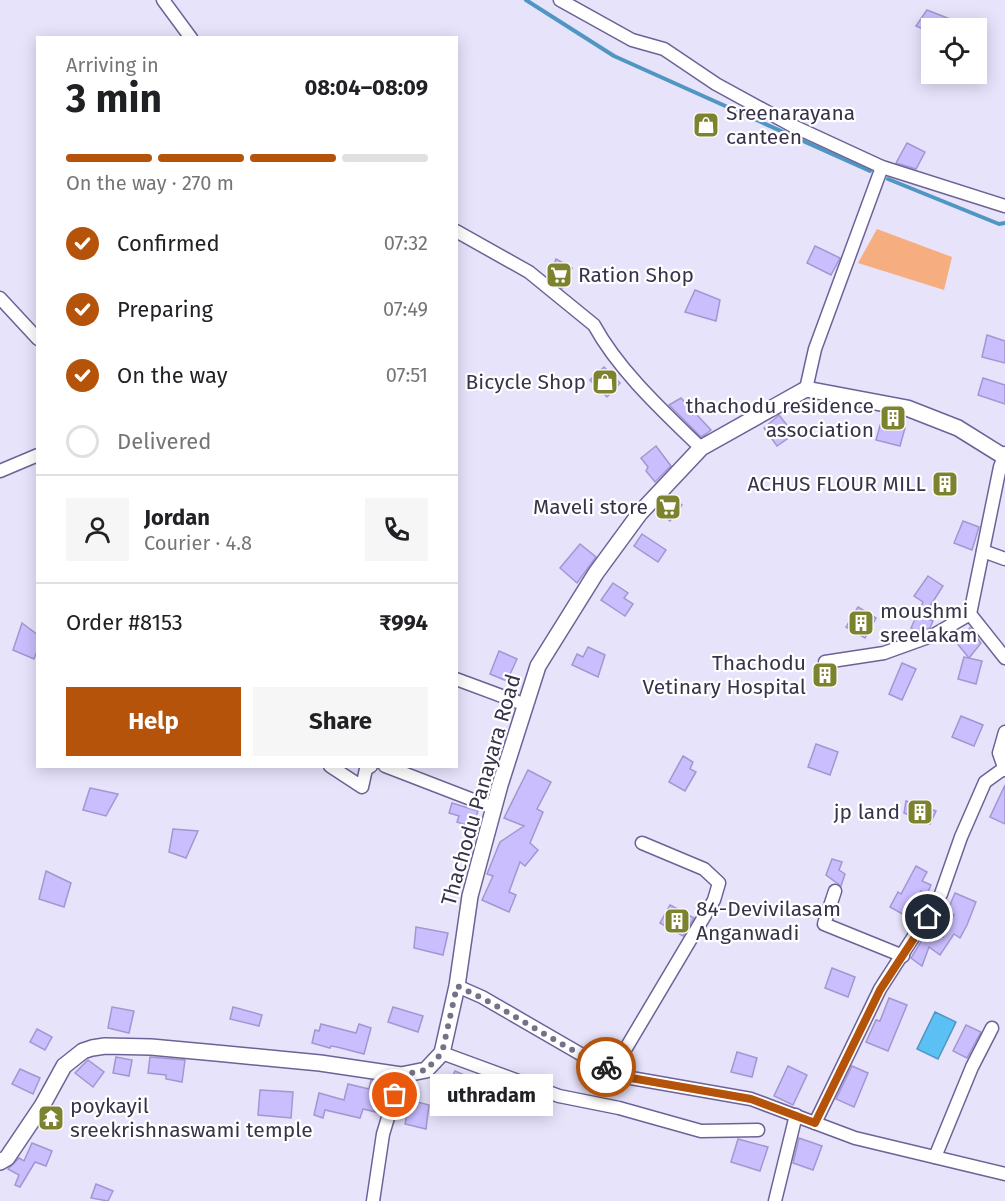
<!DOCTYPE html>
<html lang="en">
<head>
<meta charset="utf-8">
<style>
  body { margin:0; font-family:"Fira Sans",sans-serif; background:#f6f6f6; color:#202124; height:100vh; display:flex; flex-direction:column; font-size:22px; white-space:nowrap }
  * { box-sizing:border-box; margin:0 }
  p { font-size:20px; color:#757577 }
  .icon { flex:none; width:33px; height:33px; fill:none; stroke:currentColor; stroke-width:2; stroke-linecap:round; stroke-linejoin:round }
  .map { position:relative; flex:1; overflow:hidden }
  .details { position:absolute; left:36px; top:36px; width:422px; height:732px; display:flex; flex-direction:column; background:#fff; border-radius:0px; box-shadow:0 3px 15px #0003 }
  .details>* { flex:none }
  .controls { position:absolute; left:921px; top:18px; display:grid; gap:12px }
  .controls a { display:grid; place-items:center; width:66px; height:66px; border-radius:0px; background:#fff; box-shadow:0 3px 15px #0003; font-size:30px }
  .pin { position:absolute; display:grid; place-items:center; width:51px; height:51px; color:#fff; margin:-26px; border:3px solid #fff; border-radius:50%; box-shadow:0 2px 6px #0007 }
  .courier { position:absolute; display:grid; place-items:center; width:60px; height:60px; margin:-30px; border:4px solid #b45309; border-radius:50%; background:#fff; color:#222; box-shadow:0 2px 8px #0007 }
  .bubble { position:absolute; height:42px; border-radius:0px; background:#fff; box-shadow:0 3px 15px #0003; font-size:20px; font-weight:700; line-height:42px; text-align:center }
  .head em { font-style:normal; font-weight:700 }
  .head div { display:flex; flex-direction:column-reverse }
  .head { display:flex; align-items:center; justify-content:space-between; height:102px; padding:0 30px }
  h1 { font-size:39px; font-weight:700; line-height:45px }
  .bar { display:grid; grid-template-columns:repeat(4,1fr); gap:9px 6px; align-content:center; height:72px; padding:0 30px }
  .bar i { height:8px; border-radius:4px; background:#e0e0e0 }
  .bar .selected { background:#b45309 }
  .bar p { grid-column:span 4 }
  .line { display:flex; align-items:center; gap:15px; padding:0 30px; border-top:2px solid #e0e0e0 }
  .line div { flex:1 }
  .round { display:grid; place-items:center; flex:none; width:63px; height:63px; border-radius:0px; background:#f6f6f6 }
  ol { padding:0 30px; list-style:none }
  li { display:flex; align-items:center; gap:18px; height:66px }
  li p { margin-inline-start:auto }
  li .icon { padding:6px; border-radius:50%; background:#b45309; color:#fff; stroke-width:4 }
  li:last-child { color:#757577 }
  li i { width:33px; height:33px; border:3px solid #e0e0e0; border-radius:50% }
  .primary-button { display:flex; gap:12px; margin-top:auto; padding:12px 30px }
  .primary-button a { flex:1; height:69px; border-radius:0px; background:#b45309; color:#fff; font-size:24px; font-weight:700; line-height:69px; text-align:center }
  .primary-button a+a { background:#f6f6f6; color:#202124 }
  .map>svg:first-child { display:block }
  .green { fill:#f6ae80 }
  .water { fill:#5bc1f5; stroke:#5096c2; stroke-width:1.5 }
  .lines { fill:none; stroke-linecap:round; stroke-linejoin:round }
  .stream { stroke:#5096c2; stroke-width:4 }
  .building { fill:#cabefe; stroke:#a297d0; stroke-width:1.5 }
  .minor-casing { stroke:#6d6297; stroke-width:15 }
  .major-casing { stroke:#6d6297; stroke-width:18 }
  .minor { stroke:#fff; stroke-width:12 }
  .major { stroke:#fff; stroke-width:15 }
  .done { stroke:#757188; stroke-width:6; stroke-dasharray:0 10.8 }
  .route { stroke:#b45309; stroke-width:8 }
  .labels { text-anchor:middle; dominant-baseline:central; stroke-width:4.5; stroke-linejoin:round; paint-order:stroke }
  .poi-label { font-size:21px; fill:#38334a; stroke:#fff; text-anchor:end }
  .street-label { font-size:21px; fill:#38334a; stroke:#fff }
</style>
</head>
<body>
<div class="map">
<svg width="1005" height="1201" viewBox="0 0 1005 1201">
  <rect width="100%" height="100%" fill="#e7e3fb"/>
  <path class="green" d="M877 229 952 257 944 290 858 263Z"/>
  <path class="water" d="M935 1012 956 1022 938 1059 917 1049Z"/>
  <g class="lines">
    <g class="stream">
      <path d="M526 0 614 56 870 171"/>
      <path d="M888 179 999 224 1005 223"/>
    </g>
  </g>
  <g class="building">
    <path d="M927 10 950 19 947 28H932V33L916 26Z"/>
    <path d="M907 143 925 152 916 169 896 163Z"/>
    <path d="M815 246 840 258 831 275 807 263Z"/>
    <path d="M556 259 572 268 562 288 549 278Z"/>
    <path d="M695 290 720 300 716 321 685 312Z"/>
    <path d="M987 335 1005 341V363L982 357Z"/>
    <path d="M604 367 620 383 607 397 590 380Z"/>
    <path d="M983 378 1005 385V404L978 395Z"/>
    <path d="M681 398 711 430 706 434 701 437 669 405Z"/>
    <path d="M889 414 899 416 897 426 905 428 900 446 876 440 881 422 886 423Z"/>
    <path d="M779 415 794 434 777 446 764 428Z"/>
    <path d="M656 446 671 466 655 482 646 471 648 467 641 458Z"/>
    <path d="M943 474 955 480 948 494 934 489Z"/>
    <path d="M669 496 682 505 670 521 656 510Z"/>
    <path d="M963 521 979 527 972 550 954 543Z"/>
    <path d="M642 534 666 550 658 562 634 546Z"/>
    <path d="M580 544 596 557 577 583 560 568Z"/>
    <path d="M928 576 943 586 923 617 933 621 930 628 918 632 911 628 923 602 914 596Z"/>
    <path d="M613 583 628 593 624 598 633 604 625 616 601 600Z"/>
    <path d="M858 607 876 618 865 638 846 627Z"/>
    <path d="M22 623 38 635V648L34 659 13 650Z"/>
    <path d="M970 628 981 643 969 658 956 642Z"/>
    <path d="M588 647 605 655 598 677 572 665 577 654 583 657Z"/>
    <path d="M499 651 517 659 507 681 490 674Z"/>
    <path d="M964 657 982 661 976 684 958 679Z"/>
    <path d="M902 663 916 669 902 700 889 694Z"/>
    <path d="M832 669 834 680 818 683 816 670Z"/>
    <path d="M961 716 983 725 974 746 952 737Z"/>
    <path d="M816 744 838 752 830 775 808 767Z"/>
    <path d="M683 756 693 762 690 769 696 772 685 791 669 782Z"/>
    <path d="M528 770 551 782 537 809 543 812 530 843 538 850 525 866 520 862 509 892 516 895 509 912 482 900 493 876 487 874 500 842 524 826 504 818Z"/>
    <path d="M1005 785V824L990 817Z"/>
    <path d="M90 788 118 794 106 816 83 810Z"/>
    <path d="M906 801 936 811 930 824 904 813Z"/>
    <path d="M452 803 478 811 474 822 468 820 466 825 457 822 459 816 449 813Z"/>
    <path d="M173 829 198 831 186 858 169 852Z"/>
    <path d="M832 859 842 862 839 870 845 874 841 886 826 875Z"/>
    <path d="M916 866 927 872 922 881 931 885 927 894 921 891 906 916 890 907 898 892 901 894Z"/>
    <path d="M46 871 71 883 64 907 39 899Z"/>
    <path d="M955 893 976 902 967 925 960 938 954 934 940 955 929 947 922 966 911 958 930 927 935 929V931L943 937 954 915 947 912Z"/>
    <path d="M670 905 694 918 683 936 660 923Z"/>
    <path d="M416 927 448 933 443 955 414 948Z"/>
    <path d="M832 968 855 977 848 997 825 988Z"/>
    <path d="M889 998 907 1005 888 1051 866 1042 876 1020 880 1021Z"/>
    <path d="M112 1007 134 1011 129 1033 108 1028Z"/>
    <path d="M233 1007 262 1015 259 1026 230 1019Z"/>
    <path d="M393 1007 423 1016 418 1032 388 1022Z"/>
    <path d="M321 1024 356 1033 359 1024 371 1028 364 1054 337 1047 331 1046 330 1048 312 1043 315 1030 319 1031Z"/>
    <path d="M966 1025 981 1032 967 1058 953 1051Z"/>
    <path d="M37 1029 52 1037 45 1050 30 1042Z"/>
    <path d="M737 1052 757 1058 752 1077 731 1072Z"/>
    <path d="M116 1057 132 1060 129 1076 113 1073Z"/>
    <path d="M150 1057 185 1060 182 1082 166 1079V1075L148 1073Z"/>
    <path d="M88 1060 104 1072 93 1087 75 1073Z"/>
    <path d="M788 1066 807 1075 793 1105 774 1096Z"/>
    <path d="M852 1066 868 1073 854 1107 836 1099Z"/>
    <path d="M20 1069 40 1078 33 1094 12 1084Z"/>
    <path d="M455 1071 471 1078 465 1091 449 1084Z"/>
    <path d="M371 1080 390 1083 380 1113 363 1109 360 1118 325 1110 323 1118 314 1115 319 1093 344 1100 348 1084 369 1089Z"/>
    <path d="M260 1090 293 1092 291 1118 258 1115Z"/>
    <path d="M410 1100 429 1105 426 1129 405 1124Z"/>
    <path d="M799 1138 822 1146 813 1170 793 1163Z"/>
    <path d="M738 1139 768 1147 760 1171 731 1162Z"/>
    <path d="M32 1143 52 1151 46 1166 35 1162 20 1187 15 1185 19 1175 8 1169 19 1158 24 1161Z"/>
    <path d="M96 1184 113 1191 108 1201 91 1198Z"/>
  </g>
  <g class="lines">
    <g class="minor-casing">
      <g id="minor">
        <path d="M163 0 191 38"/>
        <path d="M560 0 632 40 664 49 716 84 791 125 882 167 1005 206"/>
        <path d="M456 231 529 272 594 325C619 371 664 412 701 448"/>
        <path d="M0 298 38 339"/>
        <path d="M806 389 815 349 882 167"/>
        <path d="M1005 453 1000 467 970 614 1005 658"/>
        <path d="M0 471 38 455"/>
        <path d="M983 551 1005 559"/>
        <path d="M825 662 884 653 934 635 970 614"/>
        <path d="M456 679 526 705"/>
        <path d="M1005 732 999 753 1005 770"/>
        <path d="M330 766 362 787 366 769 371 766"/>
        <path d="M385 766 494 808"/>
        <path d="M835 891 824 924 903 956"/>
        <path d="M457 986 482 997 584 1056 631 1078 751 1099 855 1138 1005 1174"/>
        <path d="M442 1053 559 1096 619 1108 701 1131 758 1130"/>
        <path d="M613 1070 714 900 719 883 704 869 642 843"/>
        <path d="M815 1123 880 989 941 894 961 837 985 782 1003 769"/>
        <path d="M935 1157 972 1067 992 1028"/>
        <path d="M373 1201 383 1134 401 1075"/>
        <path d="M775 1201 796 1115"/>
      </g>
    </g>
    <g class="major-casing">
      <path id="major" d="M0 1162 7 1158 42 1106 64 1066 83 1051 92 1048 105 1046 151 1047 216 1053 320 1063 401 1075 426 1070 442 1053 457 986 470 896 500 785 538 666 596 573 640 513 701 448 806 389 907 408 958 428 1003 456"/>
    </g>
    <use href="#minor" class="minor"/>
    <use href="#major" class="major"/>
  </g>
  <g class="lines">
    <path class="done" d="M395 1095 401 1075 426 1070 442 1053 457 986C508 1009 554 1043 606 1067"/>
    <path class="route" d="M606 1067 631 1078 751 1099 815 1123 880 990 928 917"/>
  </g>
  <defs>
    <g id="shop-square" transform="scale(1.35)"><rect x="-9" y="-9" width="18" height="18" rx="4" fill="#7c822e" stroke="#fff"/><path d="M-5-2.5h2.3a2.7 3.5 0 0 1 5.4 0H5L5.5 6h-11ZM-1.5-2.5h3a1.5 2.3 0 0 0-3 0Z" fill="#fff"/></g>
    <g id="supermarket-square" transform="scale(1.35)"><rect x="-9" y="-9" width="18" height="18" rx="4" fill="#7c822e" stroke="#fff"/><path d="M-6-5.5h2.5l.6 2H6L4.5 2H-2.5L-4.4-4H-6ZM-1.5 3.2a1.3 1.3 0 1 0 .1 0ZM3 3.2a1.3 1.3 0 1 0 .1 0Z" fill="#fff"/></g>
    <g id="building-square" transform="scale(1.35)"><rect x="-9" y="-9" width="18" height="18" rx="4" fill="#7c822e" stroke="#fff"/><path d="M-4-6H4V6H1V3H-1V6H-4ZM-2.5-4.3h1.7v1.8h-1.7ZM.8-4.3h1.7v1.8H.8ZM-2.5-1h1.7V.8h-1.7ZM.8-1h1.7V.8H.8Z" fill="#fff"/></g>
    <g id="temple-square" transform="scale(1.35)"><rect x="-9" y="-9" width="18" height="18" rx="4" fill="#7c822e" stroke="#fff"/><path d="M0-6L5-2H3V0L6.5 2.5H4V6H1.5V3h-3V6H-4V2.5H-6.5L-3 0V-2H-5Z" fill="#fff"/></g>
  </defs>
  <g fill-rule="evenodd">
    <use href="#shop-square" x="706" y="125"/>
    <use href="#supermarket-square" x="559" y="275"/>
    <use href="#shop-square" x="605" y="382"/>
    <use href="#building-square" x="893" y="418"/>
    <use href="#building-square" x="945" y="484"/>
    <use href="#supermarket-square" x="668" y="507"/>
    <use href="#building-square" x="861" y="623"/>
    <use href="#building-square" x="825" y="675"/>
    <use href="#building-square" x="920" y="812"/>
    <use href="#building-square" x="677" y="921"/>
    <use href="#temple-square" x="51" y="1118"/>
  </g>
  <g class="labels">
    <g class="poi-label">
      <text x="726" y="113" text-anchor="start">Sreenarayana<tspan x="726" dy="24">canteen</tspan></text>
      <text x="578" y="275" text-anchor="start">Ration Shop</text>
      <text x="586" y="382">Bicycle Shop</text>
      <text x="874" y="406">thachodu residence<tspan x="874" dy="24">association</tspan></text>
      <text x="926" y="484">ACHUS FLOUR MILL</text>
      <text x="648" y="507">Maveli store</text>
      <text x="880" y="611" text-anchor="start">moushmi<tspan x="880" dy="24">sreelakam</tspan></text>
      <text x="806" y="663">Thachodu<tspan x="806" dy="24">Vetinary Hospital</tspan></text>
      <text x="900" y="812">jp land</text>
      <text x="696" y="909" text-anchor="start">84-Devivilasam<tspan x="696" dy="24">Anganwadi</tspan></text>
      <text x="70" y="1106" text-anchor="start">poykayil<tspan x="70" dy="24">sreekrishnaswami temple</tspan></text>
    </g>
    <g class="street-label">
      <text transform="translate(481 790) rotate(-74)">Thachodu Panayara Road</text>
    </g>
  </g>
</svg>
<div class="controls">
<a><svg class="icon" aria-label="locate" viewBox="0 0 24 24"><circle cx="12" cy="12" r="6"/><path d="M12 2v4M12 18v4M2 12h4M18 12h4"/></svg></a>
</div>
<div class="pin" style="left:395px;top:1095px;background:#ea580c"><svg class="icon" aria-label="bag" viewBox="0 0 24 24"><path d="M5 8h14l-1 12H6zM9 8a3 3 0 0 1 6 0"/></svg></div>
<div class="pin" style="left:928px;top:917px;background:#1f2937"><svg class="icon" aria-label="home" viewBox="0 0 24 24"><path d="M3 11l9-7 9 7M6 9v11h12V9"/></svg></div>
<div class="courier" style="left:606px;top:1067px"><svg class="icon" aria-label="bike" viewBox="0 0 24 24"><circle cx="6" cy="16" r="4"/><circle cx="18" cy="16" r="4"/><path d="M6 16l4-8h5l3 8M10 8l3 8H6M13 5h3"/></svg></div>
<div class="bubble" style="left:430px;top:1074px;width:123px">uthradam</div>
<section class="details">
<div class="head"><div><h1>3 min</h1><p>Arriving in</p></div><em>08:04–08:09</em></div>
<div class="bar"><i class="selected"></i><i class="selected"></i><i class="selected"></i><i></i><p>On the way · 270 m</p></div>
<ol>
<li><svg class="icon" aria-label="check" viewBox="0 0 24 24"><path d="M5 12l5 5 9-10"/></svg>Confirmed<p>07:32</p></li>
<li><svg class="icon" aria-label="check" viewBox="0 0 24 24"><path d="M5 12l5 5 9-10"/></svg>Preparing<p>07:49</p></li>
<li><svg class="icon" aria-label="check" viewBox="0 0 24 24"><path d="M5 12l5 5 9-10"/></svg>On the way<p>07:51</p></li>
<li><i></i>Delivered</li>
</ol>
<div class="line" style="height:108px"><a class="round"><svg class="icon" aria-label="person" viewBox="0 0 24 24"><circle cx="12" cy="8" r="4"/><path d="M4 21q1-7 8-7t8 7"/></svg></a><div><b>Jordan</b><p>Courier · 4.8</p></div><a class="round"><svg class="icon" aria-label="phone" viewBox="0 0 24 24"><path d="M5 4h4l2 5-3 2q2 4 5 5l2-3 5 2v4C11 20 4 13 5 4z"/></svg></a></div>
<div class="line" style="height:78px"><div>Order #8153</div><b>₹994</b></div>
<div class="primary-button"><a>Help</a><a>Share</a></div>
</section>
</div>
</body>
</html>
